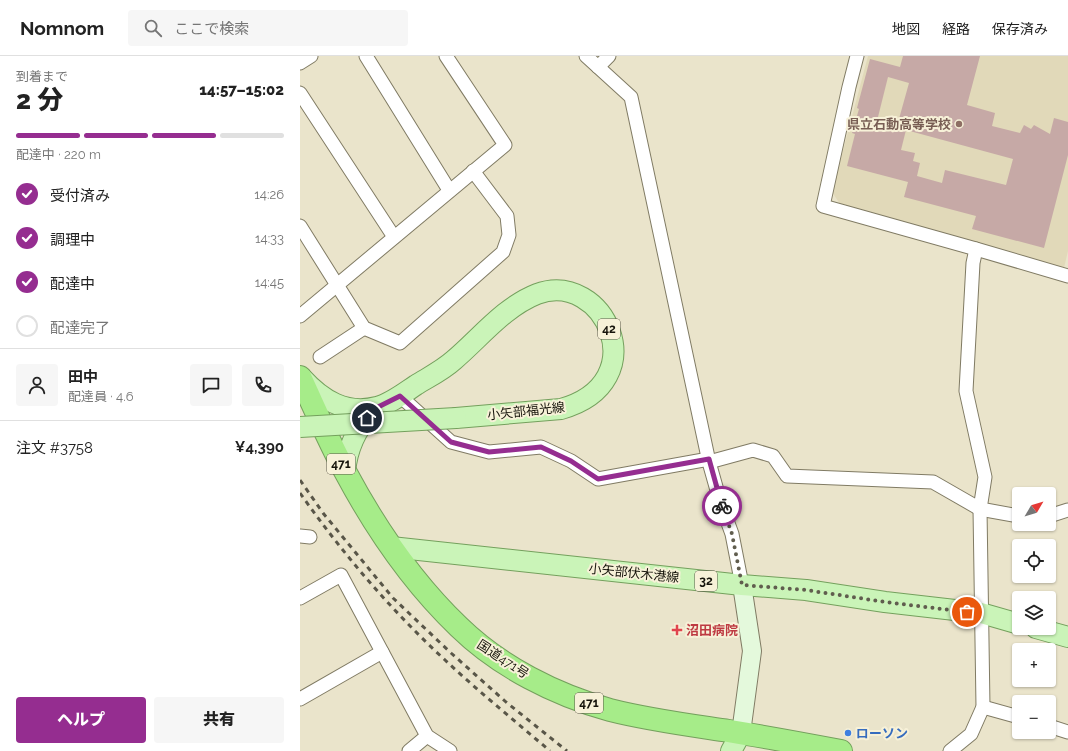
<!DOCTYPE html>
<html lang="ja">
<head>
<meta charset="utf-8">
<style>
  body { margin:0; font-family:Raleway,"Noto Sans JP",sans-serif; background:#f6f6f6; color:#222; height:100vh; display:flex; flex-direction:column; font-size:15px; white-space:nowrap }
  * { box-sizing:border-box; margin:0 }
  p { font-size:13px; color:#767676 }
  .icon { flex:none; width:22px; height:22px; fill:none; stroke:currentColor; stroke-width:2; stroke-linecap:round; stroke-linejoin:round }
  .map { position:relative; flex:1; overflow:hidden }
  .drawer { display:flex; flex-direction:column; background:#fff; width:300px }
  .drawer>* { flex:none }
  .needle { width:26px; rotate:52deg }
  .buttons { position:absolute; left:712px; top:431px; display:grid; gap:8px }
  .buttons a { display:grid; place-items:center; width:44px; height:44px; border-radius:4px; background:#fff; box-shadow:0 1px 3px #0004; font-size:20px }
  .pin { position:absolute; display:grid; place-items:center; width:34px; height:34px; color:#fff; margin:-17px; border:2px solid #fff; border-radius:50%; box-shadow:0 1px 4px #0007 }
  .courier { position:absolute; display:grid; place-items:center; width:40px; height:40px; margin:-20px; border:3px solid #952d90; border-radius:50%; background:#fff; color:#222; box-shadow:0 1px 5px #0007 }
  .summary em { font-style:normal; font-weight:800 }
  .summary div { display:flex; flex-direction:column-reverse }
  .summary { display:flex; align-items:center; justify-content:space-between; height:68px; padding:0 16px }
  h1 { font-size:26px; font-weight:800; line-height:30px }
  .bar { display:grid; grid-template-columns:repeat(4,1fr); gap:6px 4px; align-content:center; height:48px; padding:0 16px }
  .bar i { height:5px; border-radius:3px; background:#e0e0e0 }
  .bar .selected { background:#952d90 }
  .bar p { grid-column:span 4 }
  .line { display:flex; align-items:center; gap:10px; padding:0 16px; border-top:1px solid #e0e0e0 }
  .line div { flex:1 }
  .round { display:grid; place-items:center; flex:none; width:42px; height:42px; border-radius:4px; background:#f6f6f6 }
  ol { padding:0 16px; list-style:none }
  li { display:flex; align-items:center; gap:12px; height:44px }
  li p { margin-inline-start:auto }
  li .icon { padding:4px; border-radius:50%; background:#952d90; color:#fff; stroke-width:4 }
  li:last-child { color:#767676 }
  li i { width:22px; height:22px; border:2px solid #e0e0e0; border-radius:50% }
  .primary-button { display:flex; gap:8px; margin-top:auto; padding:8px 16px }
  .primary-button a { flex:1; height:46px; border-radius:4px; background:#952d90; color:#fff; font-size:16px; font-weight:800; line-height:46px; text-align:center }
  .primary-button a+a { background:#f6f6f6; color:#222 }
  header { display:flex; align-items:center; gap:24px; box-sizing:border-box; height:56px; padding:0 20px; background:#fff; border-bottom:1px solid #e0e0e0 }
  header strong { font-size:19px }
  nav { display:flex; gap:22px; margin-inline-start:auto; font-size:14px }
  .search { width:280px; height:36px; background:#f6f6f6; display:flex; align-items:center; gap:10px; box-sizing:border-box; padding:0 14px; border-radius:4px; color:#767676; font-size:15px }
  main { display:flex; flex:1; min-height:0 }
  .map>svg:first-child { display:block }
  .built { fill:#e1d9b9 }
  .building { fill:#c6a9a6; fill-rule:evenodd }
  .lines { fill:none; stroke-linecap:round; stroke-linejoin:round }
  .street-casing { stroke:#807b64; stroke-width:15 }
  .secondary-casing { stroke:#807b64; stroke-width:20 }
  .primary-casing { stroke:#74a05d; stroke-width:22 }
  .highway-casing { stroke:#74a05d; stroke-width:24 }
  .street { stroke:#fff; stroke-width:13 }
  .secondary { stroke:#e4f9dc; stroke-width:18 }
  .primary { stroke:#caf4b8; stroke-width:20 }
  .highway { stroke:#a6ec89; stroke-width:22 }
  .rail { stroke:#595648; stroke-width:3; stroke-dasharray:5 5; stroke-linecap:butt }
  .primary-bridge-casing { stroke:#74a05d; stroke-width:22; stroke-linecap:butt }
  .primary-bridge { stroke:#caf4b8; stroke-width:20 }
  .done { stroke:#605d4e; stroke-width:4; stroke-dasharray:0 7.2 }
  .route { stroke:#952d90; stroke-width:5 }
  .education-dot { fill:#8d6e63; stroke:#f7f1d8; stroke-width:1.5 }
  .health-dot { fill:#e0444e; stroke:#f7f1d8; stroke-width:1.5 }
  .shop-dot { fill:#3f7fe0; stroke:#f7f1d8; stroke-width:1.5 }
  .labels { text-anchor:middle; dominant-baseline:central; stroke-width:4; stroke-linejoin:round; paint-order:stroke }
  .shield { fill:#f7f1d8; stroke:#5a5648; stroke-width:1 }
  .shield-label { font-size:12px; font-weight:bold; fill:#16140b }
  .education-label { font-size:13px; font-weight:bold; fill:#785e54; stroke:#f7f1d8; text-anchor:end }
  .street-label { font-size:13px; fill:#16140b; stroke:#f7f1d8 }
  .health-label { font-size:13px; font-weight:bold; fill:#be3a42; stroke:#f7f1d8; text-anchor:start }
  .shop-label { font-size:13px; font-weight:bold; fill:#366cbe; stroke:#f7f1d8; text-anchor:start }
</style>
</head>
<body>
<header>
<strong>Nomnom</strong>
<div class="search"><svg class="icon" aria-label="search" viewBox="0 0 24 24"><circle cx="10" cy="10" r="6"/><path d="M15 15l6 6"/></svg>ここで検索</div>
<nav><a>地図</a><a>経路</a><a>保存済み</a></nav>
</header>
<main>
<section class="drawer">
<div class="summary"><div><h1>2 分</h1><p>到着まで</p></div><em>14:57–15:02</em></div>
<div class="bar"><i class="selected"></i><i class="selected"></i><i class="selected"></i><i></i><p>配達中 · 220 m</p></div>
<ol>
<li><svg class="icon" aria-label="check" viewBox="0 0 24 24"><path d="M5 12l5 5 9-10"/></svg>受付済み<p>14:26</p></li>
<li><svg class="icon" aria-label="check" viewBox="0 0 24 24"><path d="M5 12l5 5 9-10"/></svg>調理中<p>14:33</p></li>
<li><svg class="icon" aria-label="check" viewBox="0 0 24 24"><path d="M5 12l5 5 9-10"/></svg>配達中<p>14:45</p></li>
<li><i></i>配達完了</li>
</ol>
<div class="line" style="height:72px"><a class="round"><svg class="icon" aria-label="person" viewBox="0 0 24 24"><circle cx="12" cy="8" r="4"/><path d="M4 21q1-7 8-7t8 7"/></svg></a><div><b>田中</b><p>配達員 · 4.6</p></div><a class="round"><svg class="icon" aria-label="chat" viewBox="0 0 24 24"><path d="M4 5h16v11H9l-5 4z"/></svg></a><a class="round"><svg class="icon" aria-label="phone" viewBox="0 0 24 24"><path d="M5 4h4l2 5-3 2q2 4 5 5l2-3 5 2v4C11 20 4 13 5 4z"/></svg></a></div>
<div class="line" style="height:52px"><div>注文 #3758</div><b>¥4,390</b></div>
<div class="primary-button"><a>ヘルプ</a><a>共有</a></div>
</section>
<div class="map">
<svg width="768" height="695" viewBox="0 0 768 695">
  <rect width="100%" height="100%" fill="#eae4cb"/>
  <path class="built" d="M568 0H768V195L764 212 540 148 532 136Z"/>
  <path class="building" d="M603 0H680L667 49 695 57 692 70 720 77 724 69 731 73 734 69 750 78 754 62 768 66V99L744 192 672 173 676 160 604 141 608 126 547 110 555 78 552 77 559 53 557 52 570 3 600 11ZM588 21 609 27 597 70 577 65ZM606 74 713 103 706 129 645 114 642 127 617 120 620 107 613 105 615 97 601 94Z"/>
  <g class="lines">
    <g class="street-casing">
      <g id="street">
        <path d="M66 0 149 134"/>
        <path d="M286 0 331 41 409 406 420 445 432 478 442 529"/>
        <path d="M557 0 549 31 523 150 676 193 768 220"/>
        <path d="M0 7 11 0"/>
        <path d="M298 11 309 0"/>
        <path d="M0 37 94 181"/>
        <path d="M0 170 64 272 100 287 203 196 209 179 207 160 173 115"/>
        <path d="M0 260 205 89 146 0"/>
        <path d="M20 301 64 272"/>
        <path d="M100 340 151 386 189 396 241 391 271 405 298 423 409 403"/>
        <path d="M409 406 453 394 473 400 487 420 633 426 680 453 719 460"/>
        <path d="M749 460 768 454"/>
        <path d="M0 480 10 481"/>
        <path d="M0 542 41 519 127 680 150 695"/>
        <path d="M0 643 82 596"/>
        <path d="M683 651 719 661"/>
        <path d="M749 670 768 676"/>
        <path d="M109 695 127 680"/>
        <path d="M650 695 671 678 683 651 680 453 685 421 666 335 673 207 676 193"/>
      </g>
    </g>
    <g class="secondary-casing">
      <path id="secondary" d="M441 677 452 595 442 529"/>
    </g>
    <g class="primary-casing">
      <g id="primary">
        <path d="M2 322C22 344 46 359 77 351 90 348 104 337 116 329 129 321 143 314 154 304 180 282 204 251 237 238 304 213 357 326 261 353L156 362"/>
        <path d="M45 416C47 394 56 372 72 357"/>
        <path d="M91 491 442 529 506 534 585 546 681 557 719 568"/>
        <path d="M736 572 768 581"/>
        <path d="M431 695 441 677"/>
      </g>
    </g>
    <g class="highway-casing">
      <path id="highway" d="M0 321C15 353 29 386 46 417 76 473 113 527 159 571 200 611 256 639 310 654 349 664 389 669 429 675 466 681 504 688 541 695"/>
    </g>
    <use href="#street" class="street"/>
    <use href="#secondary" class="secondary"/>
    <use href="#primary" class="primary"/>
    <use href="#highway" class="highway"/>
    <g class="rail">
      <path d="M0 424 23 457 93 542 151 597 206 646 267 695"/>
      <path d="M0 437C43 498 90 553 145 604 178 635 215 665 250 695"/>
    </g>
    <g class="primary-bridge-casing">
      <path id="primary-bridge" d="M0 371 156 362"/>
    </g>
    <use href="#primary-bridge" class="primary-bridge"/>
  </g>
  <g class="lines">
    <path class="done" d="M422 450 432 478 442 529 506 534 585 546 667 556"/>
    <path class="route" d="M67 362 78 351 100 340 151 386 189 396 241 391 271 405 298 423 409 403 422 450"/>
  </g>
  <circle class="education-dot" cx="659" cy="68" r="4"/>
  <path class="health-dot" d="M375 568h4v4h4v4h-4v4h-4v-4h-4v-4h4z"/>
  <circle class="shop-dot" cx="548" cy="677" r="4"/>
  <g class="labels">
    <g class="shield">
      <rect x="298" y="263" width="22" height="20" rx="3"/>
      <rect x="27" y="398" width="28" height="20" rx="3"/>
      <rect x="395" y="515" width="22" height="20" rx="3"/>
      <rect x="275" y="637" width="28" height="20" rx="3"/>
    </g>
    <g class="shield-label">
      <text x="309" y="273">42</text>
      <text x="41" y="408">471</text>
      <text x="406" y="525">32</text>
      <text x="289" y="647">471</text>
    </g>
    <g class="education-label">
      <text x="651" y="68">県立石動高等学校</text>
    </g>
    <g class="street-label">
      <text transform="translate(226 355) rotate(-6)">小矢部福光線</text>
      <text transform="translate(334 517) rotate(6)">小矢部伏木港線</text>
      <text transform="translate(203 603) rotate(33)">国道471号</text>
    </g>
    <g class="health-label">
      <text x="386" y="574">沼田病院</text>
    </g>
    <g class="shop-label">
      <text x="556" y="677">ローソン</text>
    </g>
  </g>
</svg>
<div class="buttons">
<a><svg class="needle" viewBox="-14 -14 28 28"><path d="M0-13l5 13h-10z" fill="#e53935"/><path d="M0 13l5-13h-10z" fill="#767676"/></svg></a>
<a><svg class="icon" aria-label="locate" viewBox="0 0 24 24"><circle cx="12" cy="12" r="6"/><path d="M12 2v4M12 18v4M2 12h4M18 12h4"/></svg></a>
<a><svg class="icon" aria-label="layers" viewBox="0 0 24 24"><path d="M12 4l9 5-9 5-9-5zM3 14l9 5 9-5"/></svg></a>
<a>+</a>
<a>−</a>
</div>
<div class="pin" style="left:667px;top:556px;background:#ea580c"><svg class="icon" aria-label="bag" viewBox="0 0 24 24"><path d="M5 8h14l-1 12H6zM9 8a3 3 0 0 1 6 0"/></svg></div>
<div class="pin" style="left:67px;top:362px;background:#1f2937"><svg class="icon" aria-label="home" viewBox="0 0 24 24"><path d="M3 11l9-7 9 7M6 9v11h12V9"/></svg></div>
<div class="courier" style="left:422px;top:450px"><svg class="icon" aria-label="bike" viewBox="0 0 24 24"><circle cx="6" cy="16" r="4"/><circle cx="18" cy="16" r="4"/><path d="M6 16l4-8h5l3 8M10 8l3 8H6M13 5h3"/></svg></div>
</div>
</main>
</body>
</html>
